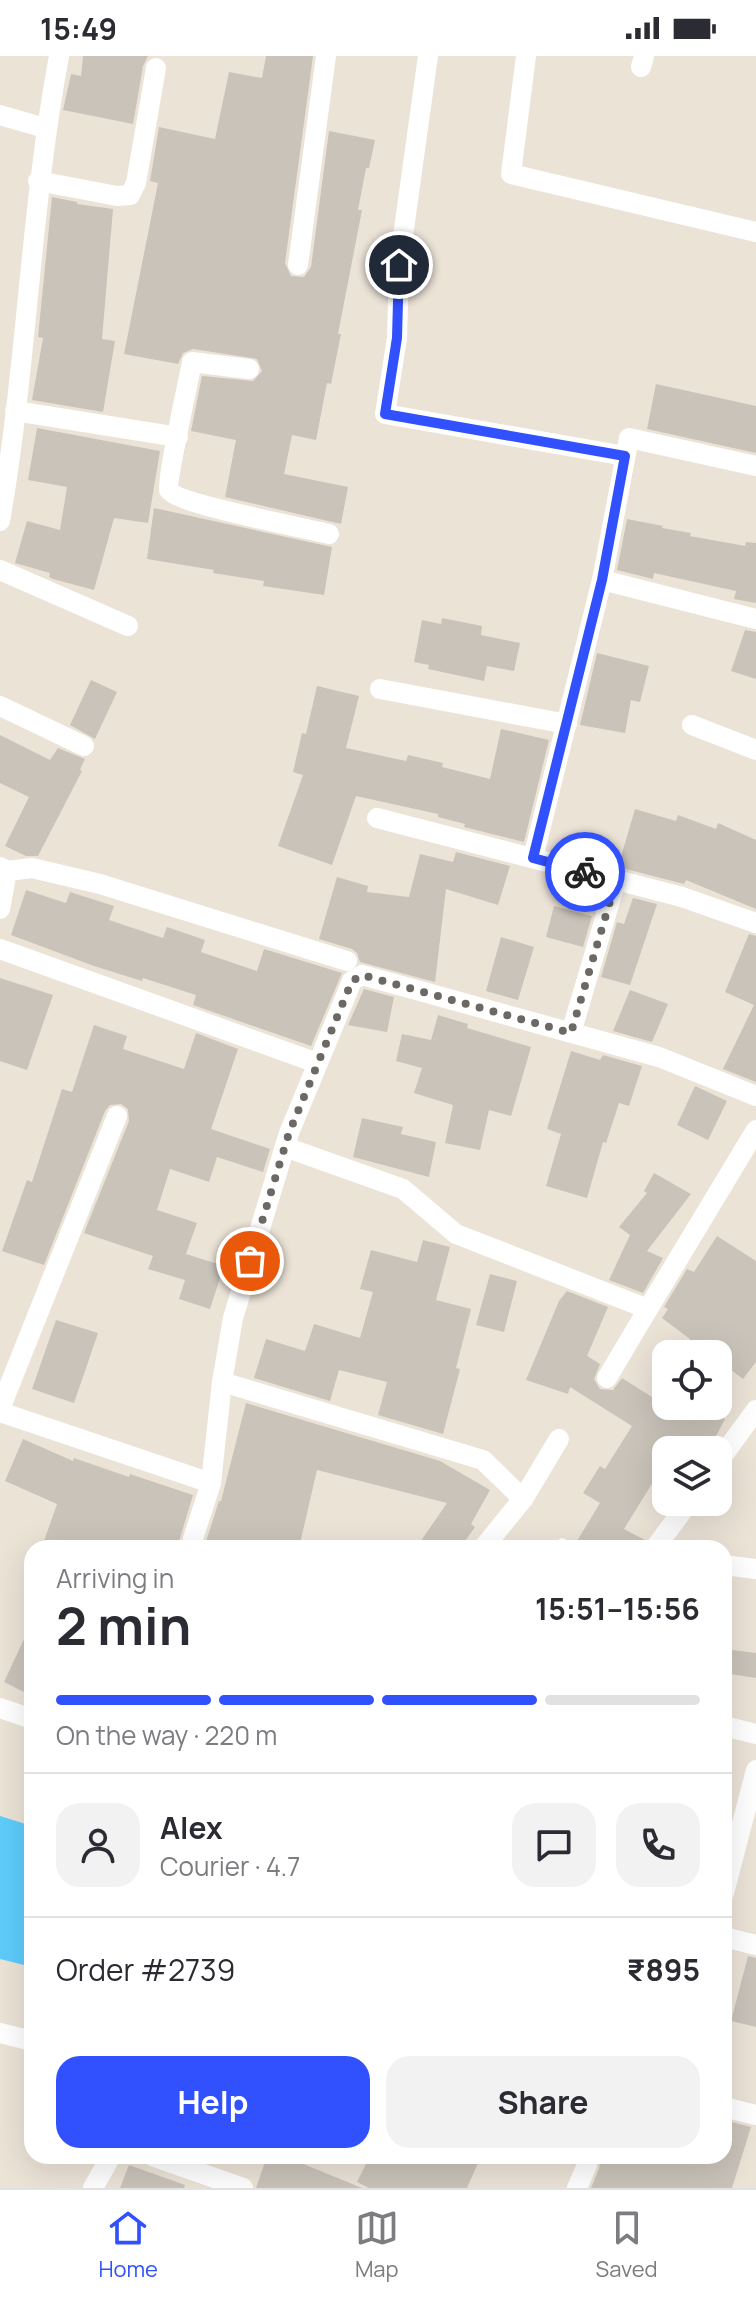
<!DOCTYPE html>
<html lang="en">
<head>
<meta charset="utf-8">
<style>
  body { margin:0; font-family:Manrope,sans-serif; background:#f2f2f3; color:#2b2b33; height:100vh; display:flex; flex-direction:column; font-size:30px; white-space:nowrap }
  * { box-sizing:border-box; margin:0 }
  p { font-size:26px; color:#7c7c81 }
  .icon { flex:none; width:44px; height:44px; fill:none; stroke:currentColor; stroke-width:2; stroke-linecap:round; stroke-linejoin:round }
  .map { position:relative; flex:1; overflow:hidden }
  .panel { position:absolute; left:24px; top:1484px; width:708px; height:624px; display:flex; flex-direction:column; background:#fff; border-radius:24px; box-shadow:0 8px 32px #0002 }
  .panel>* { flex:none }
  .controls { position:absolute; left:652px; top:1284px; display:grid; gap:16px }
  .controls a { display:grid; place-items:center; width:80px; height:80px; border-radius:16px; background:#fff; box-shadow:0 8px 32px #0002; font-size:40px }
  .pin { position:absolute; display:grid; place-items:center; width:68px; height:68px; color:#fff; margin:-34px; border:4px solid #fff; border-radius:50%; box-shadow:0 2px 8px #0007 }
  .courier { position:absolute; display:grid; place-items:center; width:80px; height:80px; margin:-40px; border:6px solid #3151ff; border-radius:50%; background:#fff; color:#222; box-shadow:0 2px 10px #0007 }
  .overview em { font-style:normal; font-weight:700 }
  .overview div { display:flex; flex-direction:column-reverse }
  .overview { display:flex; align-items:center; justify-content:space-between; height:136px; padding:0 32px }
  h1 { font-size:52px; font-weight:700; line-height:60px }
  .bar { display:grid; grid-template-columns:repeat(4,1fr); gap:12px 8px; align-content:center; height:96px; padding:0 32px }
  .bar i { height:10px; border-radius:6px; background:#e1e1e2 }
  .bar .active { background:#3151ff }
  .bar p { grid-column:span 4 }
  .line { display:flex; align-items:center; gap:20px; padding:0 32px; border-top:2px solid #e1e1e2 }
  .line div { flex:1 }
  .round { display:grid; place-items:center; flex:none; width:84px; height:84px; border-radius:24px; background:#f2f2f3 }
  .action { display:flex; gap:16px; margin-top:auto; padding:16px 32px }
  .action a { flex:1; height:92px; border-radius:24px; background:#3151ff; color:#fff; font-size:32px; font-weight:700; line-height:92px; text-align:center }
  .action a+a { background:#f2f2f3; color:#2b2b33 }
  .status { display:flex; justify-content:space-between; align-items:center; height:56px; padding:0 40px; background:#fff; direction:ltr }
  .status svg { height:22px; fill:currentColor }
  .tabs { display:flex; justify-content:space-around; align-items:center; height:112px; border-top:2px solid #e1e1e2; background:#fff; font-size:22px; color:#7c7c81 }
  .tabs a { display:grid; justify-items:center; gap:4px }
  .tabs .active { color:#3151ff }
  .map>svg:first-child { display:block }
  .water { fill:#5eccfa }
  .building { fill:#cac3ba }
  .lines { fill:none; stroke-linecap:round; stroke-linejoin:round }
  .lane { stroke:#fff; stroke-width:10 }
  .street { stroke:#fff; stroke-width:20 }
  .done { stroke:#6c6965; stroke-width:8; stroke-dasharray:0 14.4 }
  .route { stroke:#3151ff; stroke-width:10 }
</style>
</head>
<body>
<div class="status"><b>15:49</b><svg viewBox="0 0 49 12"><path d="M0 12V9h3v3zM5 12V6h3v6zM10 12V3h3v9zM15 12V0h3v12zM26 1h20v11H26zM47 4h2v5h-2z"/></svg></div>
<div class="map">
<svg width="756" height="2132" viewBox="0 0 756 2132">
  <rect width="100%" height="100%" fill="#ece3d7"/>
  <path class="water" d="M0 1760 32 1770V1911L0 1903Z"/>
  <g class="building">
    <path d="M83 0H148L143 10 133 68 63 54 71 18 81 20Z"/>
    <path d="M266 0H313L285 207 291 220 304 221 311 211 329 75 375 84 369 112H366L358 154H362L338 278H341L331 328 327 327 316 384 292 379 284 418 348 431 341 468 225 441 236 384 191 375 202 320 253 325 262 315 257 303 193 293 183 297 178 308 124 298 158 127 150 125 159 71 215 83 229 16 262 22Z"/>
    <path d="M52 141 77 146V148L113 153 102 283 115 285 103 356 32 344 43 282 38 281Z"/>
    <path d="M656 328 756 350V397L647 373Z"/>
    <path d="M37 372 160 395 148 467 114 462 94 534 53 523 49 521 50 517 15 507 27 465 60 474 67 431 28 424Z"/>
    <path d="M154 452 332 491 324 539 263 530 264 525 213 517 214 514 147 503Z"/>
    <path d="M627 463 663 470 662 472 691 477 690 480 745 490 746 486 756 487V547L734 543 736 535 654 517 653 523 617 514Z"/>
    <path d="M442 562 482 570 481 579 520 587 514 615 487 610 484 625 428 613 429 609 414 606 422 564 441 568Z"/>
    <path d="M745 574 756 576V623L731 615Z"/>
    <path d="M597 597 649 610 640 646 631 644 625 677 580 669Z"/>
    <path d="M91 624 117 636 95 683 70 669Z"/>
    <path d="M317 630 359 640 346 692 406 705 408 699 443 707 442 711 490 723 501 673 549 684 524 786 464 771 465 768 438 761V758L356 740 332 809 278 790 303 719 293 716 302 677 306 678Z"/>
    <path d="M0 679 50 704 58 692 85 703 80 714 82 715 38 800H26L5 790 29 741 0 727Z"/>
    <path d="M635 753 676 765 678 759 716 773 718 767 756 784V853L686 824 684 828 618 811Z"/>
    <path d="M456 796 510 810 498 849 446 833 435 926 360 906 357 897 352 893 319 883 337 821 368 830 367 836 409 841 420 798 453 806Z"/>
    <path d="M26 834 66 847 70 836 114 850 109 864 163 882 167 871 205 884 201 896 257 915 264 893 342 917 311 990 193 949 196 939 143 922 142 925 94 910 11 879Z"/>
    <path d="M633 842 657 848 630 929 601 921 617 866 624 868Z"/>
    <path d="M554 850 592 860 583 891 546 881Z"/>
    <path d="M749 878 756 880V1026L723 1013 754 949 725 936Z"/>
    <path d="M501 881 534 891 518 944 486 935Z"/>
    <path d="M0 922 53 939 27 1014 0 1005Z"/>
    <path d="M364 933 394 941 387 976 348 969Z"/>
    <path d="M630 934 668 948 652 986 613 975Z"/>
    <path d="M438 959 468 968 467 972 531 991 511 1060 489 1054 480 1094 445 1087 453 1049 414 1037 422 1012 396 1005 402 978 431 984Z"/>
    <path d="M94 969 127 980 123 993 184 1013 196 977 238 993 211 1073 270 1093 263 1116 217 1101 209 1126 170 1113 157 1154 197 1167 186 1198 224 1210 210 1253 179 1243 185 1224 148 1213 153 1200 84 1177 129 1065 128 1053 121 1048 110 1049 105 1055 44 1209 2 1195 27 1124 32 1126 62 1033 72 1036Z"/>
    <path d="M571 995 600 1004 603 999 642 1010 629 1050 619 1047 606 1087 603 1086 587 1142 546 1130 561 1078 547 1073Z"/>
    <path d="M695 1030 727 1045 708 1084 677 1069Z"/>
    <path d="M362 1062 403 1071 401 1078 436 1086 429 1121 353 1101Z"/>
    <path d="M654 1117 691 1138 647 1195 663 1202 643 1237 609 1224 630 1179 619 1171 647 1137 644 1135Z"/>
    <path d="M717 1180 756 1205V1306L743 1323 718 1304V1298H681L690 1283 662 1262 668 1253 664 1251 687 1213 694 1216Z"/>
    <path d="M423 1184 450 1191 436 1244 471 1253 456 1312 460 1313 443 1378 378 1359 387 1326 339 1314 330 1345 254 1322 266 1283 305 1295 314 1268 360 1282 373 1236 360 1233 371 1194 417 1206Z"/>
    <path d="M490 1218 517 1225 504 1276 476 1269Z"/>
    <path d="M567 1235 608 1251 587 1300 600 1308 594 1323 600 1333 613 1334 622 1322 666 1350H700L725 1363 715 1382 711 1380 702 1394H666V1405L624 1473 645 1484 642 1492H590L577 1485 600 1447 583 1437 600 1410 605 1413 632 1370 570 1331 568 1338 526 1324 559 1245Z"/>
    <path d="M56 1264 98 1277 74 1347 32 1333Z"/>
    <path d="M246 1347 440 1405 490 1434 471 1468 475 1471 460 1492H416L447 1447 317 1414 299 1492H204L219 1445H221Z"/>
    <path d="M23 1383 73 1405 74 1402 129 1421 130 1418 193 1439 177 1492H64L44 1485 57 1448 5 1425Z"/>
    <path d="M32 1566V1640L4 1626Z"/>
    <path d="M724 1593 756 1597V1622L724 1617Z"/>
    <path d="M748 1900 756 1902V1971L731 1965Z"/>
    <path d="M724 2064 751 2071 732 2132H591L599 2113 600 2107 596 2100H724Z"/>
    <path d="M267 2100H284L362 2132H256Z"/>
    <path d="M370 2100H462L478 2107 467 2132H369L357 2126Z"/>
    <path d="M129 2109 185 2129 184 2132H120Z"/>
  </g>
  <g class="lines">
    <path class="lane" d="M562 1487 570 1492"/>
    <g class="street">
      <path d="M428 0 399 209 397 282 385 358 625 400"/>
      <path d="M526 0 511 118 756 176"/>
      <path d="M641 11 644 0"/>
      <path d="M0 59 45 72"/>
      <path d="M38 125 117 140 130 139 136 127 156 12"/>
      <path d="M298 209 326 0"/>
      <path d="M249 313 192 306C189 322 166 427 169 434 177 448 306 472 329 478"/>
      <path d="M15 355 178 381"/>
      <path d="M0 465C27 311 30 155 59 0"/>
      <path d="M0 514 128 570"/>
      <path d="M602 524 756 563"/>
      <path d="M380 633 567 668"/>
      <path d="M0 650 84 690"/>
      <path d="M692 669 756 694"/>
      <path d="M377 762 682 841 756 867"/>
      <path d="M533 802 602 524 629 382 756 410"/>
      <path d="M0 811 7 815 0 853"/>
      <path d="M7 815 32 812 100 828 347 905"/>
      <path d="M0 893 317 1007"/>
      <path d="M571 977 616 825"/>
      <path d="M285 1091 403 1133 456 1178 648 1253 756 1074"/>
      <path d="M607 1322 648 1253"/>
      <path d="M222 1326 483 1404 523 1443 483 1492"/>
      <path d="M0 1353 117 1060"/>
      <path d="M0 1356 211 1427"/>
      <path d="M718 1406 756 1354"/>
      <path d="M523 1443 559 1383"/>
      <path d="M190 1492 211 1427 222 1326 233 1262 289 1077 352 925 362 919 659 1001 756 1040"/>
      <path d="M655 1492 689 1446"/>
      <path d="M724 1509 756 1513"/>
      <path d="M0 1652 32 1663"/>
      <path d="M724 1670 756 1678"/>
      <path d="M724 1837 756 1714"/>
      <path d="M724 1881 756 1889"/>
      <path d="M0 1977 32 1985"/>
      <path d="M724 2051 756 2059"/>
      <path d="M152 2100 243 2132"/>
      <path d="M93 2132 111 2100"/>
      <path d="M577 2132 587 2109"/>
    </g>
  </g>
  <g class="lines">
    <path class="done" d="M250 1205 289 1077 352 925 362 919 571 977 616 825 585 816"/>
    <path class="route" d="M399 209 397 282 385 358 625 400 602 524 533 802 585 816"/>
  </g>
</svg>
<div class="controls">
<a><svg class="icon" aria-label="locate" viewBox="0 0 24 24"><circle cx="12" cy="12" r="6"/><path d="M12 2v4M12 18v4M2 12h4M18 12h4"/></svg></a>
<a><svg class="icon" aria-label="layers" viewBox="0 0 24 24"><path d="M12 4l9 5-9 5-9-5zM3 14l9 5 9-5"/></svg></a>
</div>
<div class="pin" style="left:250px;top:1205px;background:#ea580c"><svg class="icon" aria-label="bag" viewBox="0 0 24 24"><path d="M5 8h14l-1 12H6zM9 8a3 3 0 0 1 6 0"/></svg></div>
<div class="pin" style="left:399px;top:209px;background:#1f2937"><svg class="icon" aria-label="home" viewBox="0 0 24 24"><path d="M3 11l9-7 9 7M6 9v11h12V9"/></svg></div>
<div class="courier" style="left:585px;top:816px"><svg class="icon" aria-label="bike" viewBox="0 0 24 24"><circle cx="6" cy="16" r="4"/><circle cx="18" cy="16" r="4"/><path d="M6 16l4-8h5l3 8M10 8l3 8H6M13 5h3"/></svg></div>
<section class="panel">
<div class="overview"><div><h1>2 min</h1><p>Arriving in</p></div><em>15:51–15:56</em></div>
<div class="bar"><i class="active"></i><i class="active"></i><i class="active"></i><i></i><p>On the way · 220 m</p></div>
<div class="line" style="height:144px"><a class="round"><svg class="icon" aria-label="person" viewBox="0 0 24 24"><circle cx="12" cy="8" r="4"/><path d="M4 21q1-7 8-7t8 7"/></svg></a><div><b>Alex</b><p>Courier · 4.7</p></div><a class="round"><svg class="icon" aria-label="chat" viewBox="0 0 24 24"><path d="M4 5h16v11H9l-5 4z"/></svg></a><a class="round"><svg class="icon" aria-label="phone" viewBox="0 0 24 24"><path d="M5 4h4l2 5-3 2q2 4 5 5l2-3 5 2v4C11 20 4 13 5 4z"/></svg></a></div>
<div class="line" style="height:104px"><div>Order #2739</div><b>₹895</b></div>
<div class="action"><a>Help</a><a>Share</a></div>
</section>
</div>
<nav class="tabs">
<a class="active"><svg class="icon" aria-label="home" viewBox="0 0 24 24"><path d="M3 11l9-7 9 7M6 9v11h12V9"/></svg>Home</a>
<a><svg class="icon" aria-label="map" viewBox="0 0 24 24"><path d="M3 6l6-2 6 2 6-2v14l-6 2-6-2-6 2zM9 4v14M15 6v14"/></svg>Map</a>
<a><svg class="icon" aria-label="saved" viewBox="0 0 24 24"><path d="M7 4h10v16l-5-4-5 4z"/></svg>Saved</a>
</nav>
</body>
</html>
